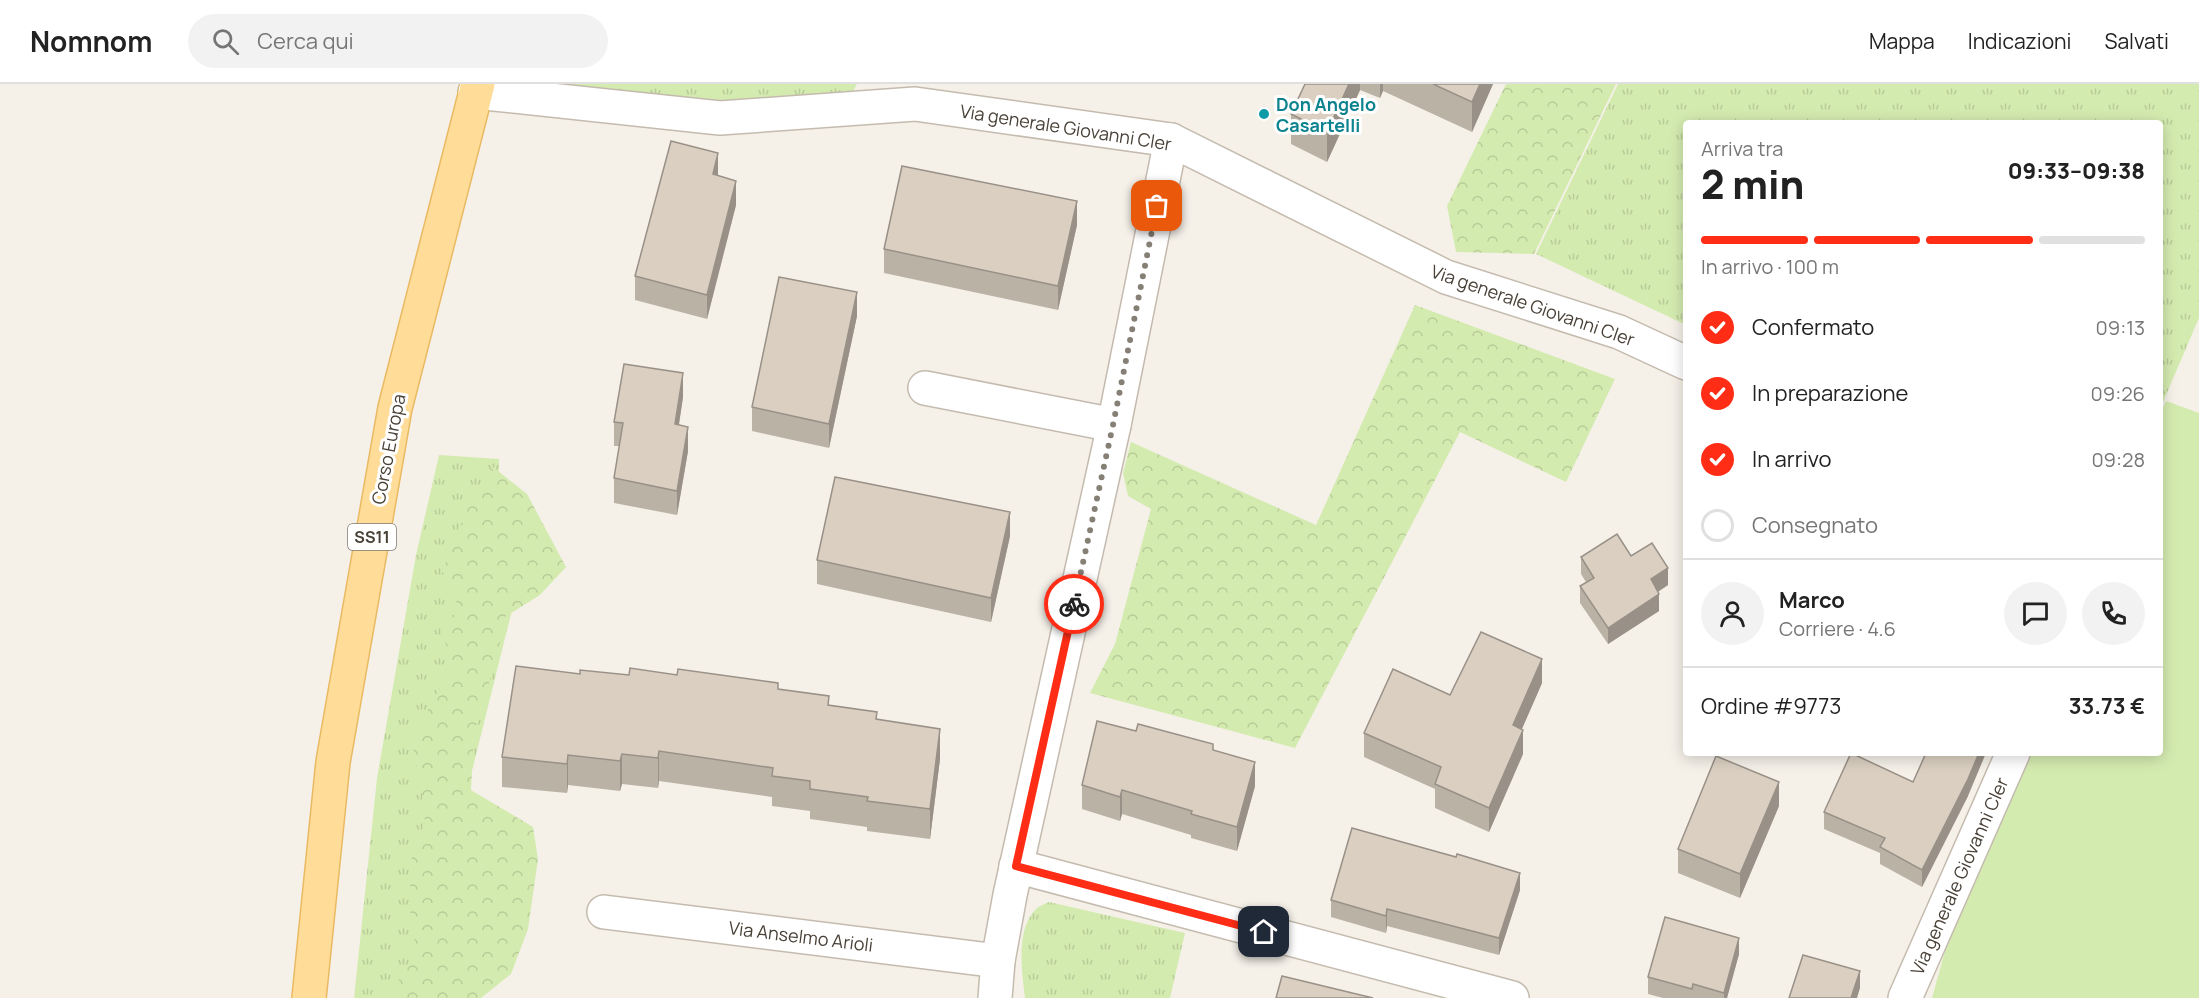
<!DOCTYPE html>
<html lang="it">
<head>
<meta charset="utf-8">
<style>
  body { margin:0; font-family:Manrope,sans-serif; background:#f2f2f2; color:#222; height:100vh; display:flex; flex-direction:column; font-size:22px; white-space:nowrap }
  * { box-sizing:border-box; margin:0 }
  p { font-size:20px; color:#767676 }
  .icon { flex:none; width:33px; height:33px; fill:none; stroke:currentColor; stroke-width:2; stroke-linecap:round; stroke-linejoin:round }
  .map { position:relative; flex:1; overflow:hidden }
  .drawer { position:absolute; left:1683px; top:36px; width:480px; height:636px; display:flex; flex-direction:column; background:#fff; border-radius:6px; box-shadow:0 3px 15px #0003 }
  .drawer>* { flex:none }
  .pin { position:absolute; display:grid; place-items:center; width:51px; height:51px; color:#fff; margin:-26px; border-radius:12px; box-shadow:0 3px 9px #0006 }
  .courier { position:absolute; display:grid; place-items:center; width:60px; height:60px; margin:-30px; border:4px solid #ff2d16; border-radius:50%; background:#fff; color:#222; box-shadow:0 2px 8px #0007 }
  .overview em { font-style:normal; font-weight:800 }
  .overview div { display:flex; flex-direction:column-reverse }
  .overview { display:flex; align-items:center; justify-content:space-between; height:102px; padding:0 18px }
  h1 { font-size:39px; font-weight:800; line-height:45px }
  .bar { display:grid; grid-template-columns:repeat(4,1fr); gap:9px 6px; align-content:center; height:72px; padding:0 18px }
  .bar i { height:8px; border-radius:4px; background:#e0e0e0 }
  .bar .selected { background:#ff2d16 }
  .bar p { grid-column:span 4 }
  .line { display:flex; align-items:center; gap:15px; padding:0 18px; border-top:2px solid #e0e0e0 }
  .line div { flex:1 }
  .round { display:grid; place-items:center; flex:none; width:63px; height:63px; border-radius:32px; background:#f2f2f2 }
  ol { padding:0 18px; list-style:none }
  li { display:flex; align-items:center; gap:18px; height:66px }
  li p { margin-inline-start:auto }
  li .icon { padding:6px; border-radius:50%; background:#ff2d16; color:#fff; stroke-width:4 }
  li:last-child { color:#767676 }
  li i { width:33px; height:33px; border:3px solid #e0e0e0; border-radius:50% }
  header { display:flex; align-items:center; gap:36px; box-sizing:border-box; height:84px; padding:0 30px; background:#fff; border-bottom:2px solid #e0e0e0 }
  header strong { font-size:28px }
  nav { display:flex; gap:33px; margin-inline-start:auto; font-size:21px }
  .search { width:420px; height:54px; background:#f2f2f2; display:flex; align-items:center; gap:15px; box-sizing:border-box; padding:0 21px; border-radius:33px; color:#767676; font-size:22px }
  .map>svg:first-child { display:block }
  .grass { fill:url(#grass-tufts) }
  .forest { fill:url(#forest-crowns) }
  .garden { fill:#d4ebb0 }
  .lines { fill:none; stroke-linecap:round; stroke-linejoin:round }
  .minor-casing { stroke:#c4bbae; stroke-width:36 }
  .primary-casing { stroke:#eaba63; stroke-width:36 }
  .minor { stroke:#fff; stroke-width:33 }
  .primary { stroke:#ffdc98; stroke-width:33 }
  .wall { fill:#bbb2a6 }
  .shaded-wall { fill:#999187 }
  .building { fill:#dacfc1; stroke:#999187; stroke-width:1.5 }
  .done { stroke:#857f75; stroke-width:6; stroke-dasharray:0 10.8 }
  .route { stroke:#ff2d16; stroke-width:8 }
  .culture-dot { fill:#0f9aa8; stroke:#fff; stroke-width:2 }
  .labels { text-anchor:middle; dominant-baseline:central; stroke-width:6; stroke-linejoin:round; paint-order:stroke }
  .shield { fill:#fff; stroke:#807a73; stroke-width:1.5 }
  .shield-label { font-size:16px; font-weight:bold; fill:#494137 }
  .culture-label { font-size:18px; font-weight:bold; fill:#0d838f; stroke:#fff; text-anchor:start }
  .street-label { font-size:18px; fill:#494137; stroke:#fff }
</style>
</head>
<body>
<header>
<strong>Nomnom</strong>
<div class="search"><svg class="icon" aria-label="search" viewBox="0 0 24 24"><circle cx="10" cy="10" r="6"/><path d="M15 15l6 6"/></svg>Cerca qui</div>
<nav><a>Mappa</a><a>Indicazioni</a><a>Salvati</a></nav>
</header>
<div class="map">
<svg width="2199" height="914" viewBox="0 0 2199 914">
  <defs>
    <pattern id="grass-tufts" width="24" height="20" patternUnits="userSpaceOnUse" patternTransform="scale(1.5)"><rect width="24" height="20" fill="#d4ebb0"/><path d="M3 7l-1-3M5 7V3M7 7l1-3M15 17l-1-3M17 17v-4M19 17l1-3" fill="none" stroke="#b8cb98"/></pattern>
    <pattern id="forest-crowns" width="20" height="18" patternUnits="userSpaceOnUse" patternTransform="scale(1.5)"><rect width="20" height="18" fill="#d4ebb0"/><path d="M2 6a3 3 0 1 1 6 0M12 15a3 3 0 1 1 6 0" fill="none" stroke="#b8cb98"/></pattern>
  </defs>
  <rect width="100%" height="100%" fill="#f5f1e9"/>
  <g class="grass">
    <path d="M527 0H857L851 11 738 21Z"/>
    <path d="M1618 0H2199V234L2160 325V39H1686V241L1536 170Z"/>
    <path d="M439 371 499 375V431L532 446 466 711 460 914H354L377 694 416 471Z"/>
    <path d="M1049 818 1185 849 1170 914H1025C1022 888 1015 846 1036 825 1038 822 1045 820 1049 818Z"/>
  </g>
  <g class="forest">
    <path d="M1506 0H1616L1534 170 1456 168 1447 122Z"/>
    <path d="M1415 221 1615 295 1566 398 1460 348 1295 664 1090 609 1115 560 1151 425 1128 412 1123 389 1131 358 1316 441Z"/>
    <path d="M493 383 527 410 566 483 540 511 505 533 497 573 474 648 471 706 533 743 538 775 528 845 511 890 481 914H398V897L410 877 415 857 410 838 411 811 409 790 413 766 425 740 422 709 412 657 435 612 449 589V568L441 548 459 527 453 505 442 487 469 421Z"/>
  </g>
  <path class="garden" d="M2166 317 2199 329V914H1932L1945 867 2027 669H2160V330Z"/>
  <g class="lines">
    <g class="minor-casing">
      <g id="minor">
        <path d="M475 8 720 34 915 20 1171 56 1446 193 1619 248 1686 279"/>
        <path d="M925 304 1114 341"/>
        <path d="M1016 782 1512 914"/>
        <path d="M604 828 998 877"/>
        <path d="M995 914 998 877 1010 811 1114 341 1171 56"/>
        <path d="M1905 914 2013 669"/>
      </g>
    </g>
    <g class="primary-casing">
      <path id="primary" d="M309 914 333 678 395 324 478 0"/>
    </g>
    <use href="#minor" class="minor"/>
    <use href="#primary" class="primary"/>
  </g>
  <g class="wall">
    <path d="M1305 0H1493L1472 48 1383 7 1380 14 1360 6 1327 78 1291 60V30Z"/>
    <path d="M718 91 736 121 707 235 635 216V192Z"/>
    <path d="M1077 141 1058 226 884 189V165Z"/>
    <path d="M857 232 829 364 752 347V323Z"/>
    <path d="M683 313 679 341 688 367 677 431 614 419V394L619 362H614V338Z"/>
    <path d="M1010 452 991 538 817 500V476Z"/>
    <path d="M1631 472 1668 501 1658 508 1659 527 1608 560 1580 519V502L1586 498 1581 490V473Z"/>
    <path d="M1542 599 1522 645 1523 670 1489 748 1435 724V705L1364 673V649L1450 611Z"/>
    <path d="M778 605 877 636 940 675 930 755 867 747V743L810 735V727L772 722V713L659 697 658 704 622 700 620 707 568 701 567 709 502 703V673Z"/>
    <path d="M1213 667 1255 702 1237 767 1191 754V751L1122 730 1120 737 1082 725V701Z"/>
    <path d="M1913 698 1968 712 1922 803 1880 780V769L1824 745V728Z"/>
    <path d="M1779 722 1740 814 1678 789V765Z"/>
    <path d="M1520 806 1499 871 1387 842 1386 849 1331 833V816Z"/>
    <path d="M1739 870 1727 914H1663L1648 910V893Z"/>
  </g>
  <g class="shaded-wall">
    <path d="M1349 0H1360V6L1327 78V48Z"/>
    <path d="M1380 0H1383V7L1380 14Z"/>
    <path d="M1480 0H1493L1472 48V18Z"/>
    <path d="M718 69V93L713 90Z"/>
    <path d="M736 97V121L707 235V211Z"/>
    <path d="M1077 117V141L1058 226V202Z"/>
    <path d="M857 208V232L829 364V340Z"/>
    <path d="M683 289V313L675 365V340Z"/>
    <path d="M688 343V367L677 431V407Z"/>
    <path d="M1010 428V452L991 538V514Z"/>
    <path d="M1668 484V501L1651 512V495Z"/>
    <path d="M1659 510V527L1608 560V544Z"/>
    <path d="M1542 575V599L1513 665V641Z"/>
    <path d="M940 645V675L930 755V725Z"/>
    <path d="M1523 646V670L1489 748V724Z"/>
    <path d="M659 667V697L658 704V674Z"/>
    <path d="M1979 669H1986L1968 712 1922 803V786Z"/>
    <path d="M622 670V700L620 707V677Z"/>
    <path d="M568 671V701L567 709V680Z"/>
    <path d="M1255 678V702L1237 767V743Z"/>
    <path d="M1779 698V722L1740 814V790Z"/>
    <path d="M1122 706V730L1120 737V713Z"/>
    <path d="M1520 789V806L1499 871V854Z"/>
    <path d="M1387 825V842L1386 849V832Z"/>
    <path d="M1739 854V870L1727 914H1724V909Z"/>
    <path d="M1860 887V904L1857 914H1851Z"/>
  </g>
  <g class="building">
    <path d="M1305 0H1349L1327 48 1291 30Z"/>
    <path d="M1433 0H1480L1472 18Z"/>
    <path d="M671 57 718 69 713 90 736 97 707 211 635 192Z"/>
    <path d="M902 82 1077 117 1058 202 884 165Z"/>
    <path d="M779 193 857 208 829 340 752 323Z"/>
    <path d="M624 280 683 289 675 340 688 343 677 407 614 394 623 339 614 338Z"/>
    <path d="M835 393 1010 428 991 514 817 476Z"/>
    <path d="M1617 450 1631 472 1652 459 1668 484 1651 495 1659 510 1608 544 1580 502 1594 494 1581 473Z"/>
    <path d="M1481 548 1542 575 1513 641 1523 646 1489 724 1435 700 1441 683 1364 649 1393 585 1450 611Z"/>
    <path d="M516 582 580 590V586L629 591 630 584 677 591 678 585 778 599V605L829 612 828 621 877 628 876 635 940 645 930 725 867 717 868 713 810 705V697L772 692 773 684 659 667 658 674 622 670 620 677 568 671 567 680 502 673Z"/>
    <path d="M1097 637 1136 647 1138 640 1213 660V666L1255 678 1237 743 1191 730 1192 727 1122 706 1120 713 1082 701Z"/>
    <path d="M1851 669 1913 698 1926 669H1979L1968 695 1922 786 1880 763 1885 754 1824 728Z"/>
    <path d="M1716 672 1779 698 1740 790 1678 765Z"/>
    <path d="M1352 744 1456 773 1457 770 1520 789 1499 854 1387 825 1386 832 1331 816Z"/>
    <path d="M1665 833 1739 854 1724 909 1693 900 1692 905 1648 893Z"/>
    <path d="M1803 871 1860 887 1851 914H1789Z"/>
    <path d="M1282 892 1373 914H1276Z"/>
  </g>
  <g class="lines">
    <path class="done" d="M1074 520 1113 341 1157 122"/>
    <path class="route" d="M1074 520 1016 782 1264 848"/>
  </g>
  <circle class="culture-dot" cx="1264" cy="30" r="6"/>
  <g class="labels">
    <rect class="shield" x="348" y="440" width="48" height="26" rx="4.5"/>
    <g class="shield-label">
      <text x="372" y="453">SS11</text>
    </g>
    <g class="culture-label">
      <text x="1276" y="20">Don Angelo<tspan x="1276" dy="21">Casartelli</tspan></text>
    </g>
    <g class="street-label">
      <text transform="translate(1066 43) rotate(9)">Via generale Giovanni Cler</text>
      <text transform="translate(1533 221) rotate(19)">Via generale Giovanni Cler</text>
      <text transform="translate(388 365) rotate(-79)">Corso Europa</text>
      <text transform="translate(1959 792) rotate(-66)">Via generale Giovanni Cler</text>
      <text transform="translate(801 852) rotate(7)">Via Anselmo Arioli</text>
    </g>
  </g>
</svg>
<div class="pin" style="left:1157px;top:122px;background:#ea580c"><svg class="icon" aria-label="bag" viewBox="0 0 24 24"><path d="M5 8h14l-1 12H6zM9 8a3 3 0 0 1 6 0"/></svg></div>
<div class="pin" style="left:1264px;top:848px;background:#1f2937"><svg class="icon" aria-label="home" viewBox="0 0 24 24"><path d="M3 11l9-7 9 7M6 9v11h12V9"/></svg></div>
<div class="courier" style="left:1074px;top:520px"><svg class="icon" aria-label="bike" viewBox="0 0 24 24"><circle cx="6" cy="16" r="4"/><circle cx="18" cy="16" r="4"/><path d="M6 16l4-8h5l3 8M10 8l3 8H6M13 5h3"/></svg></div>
<section class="drawer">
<div class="overview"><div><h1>2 min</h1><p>Arriva tra</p></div><em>09:33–09:38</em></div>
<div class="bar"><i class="selected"></i><i class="selected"></i><i class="selected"></i><i></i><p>In arrivo · 100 m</p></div>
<ol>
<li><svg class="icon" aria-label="check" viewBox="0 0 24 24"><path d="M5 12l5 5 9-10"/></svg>Confermato<p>09:13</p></li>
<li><svg class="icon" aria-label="check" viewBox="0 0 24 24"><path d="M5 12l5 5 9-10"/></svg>In preparazione<p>09:26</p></li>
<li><svg class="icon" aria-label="check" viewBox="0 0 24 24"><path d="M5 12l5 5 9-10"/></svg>In arrivo<p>09:28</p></li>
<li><i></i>Consegnato</li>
</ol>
<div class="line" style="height:108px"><a class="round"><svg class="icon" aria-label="person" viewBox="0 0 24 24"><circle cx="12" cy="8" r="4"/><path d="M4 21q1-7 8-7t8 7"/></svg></a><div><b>Marco</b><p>Corriere · 4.6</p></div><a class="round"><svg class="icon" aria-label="chat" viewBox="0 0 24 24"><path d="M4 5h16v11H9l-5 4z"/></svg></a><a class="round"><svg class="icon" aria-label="phone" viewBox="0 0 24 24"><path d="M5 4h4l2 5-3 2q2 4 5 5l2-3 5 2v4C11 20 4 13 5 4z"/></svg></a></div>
<div class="line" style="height:78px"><div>Ordine #9773</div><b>33.73 €</b></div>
</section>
</div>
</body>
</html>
